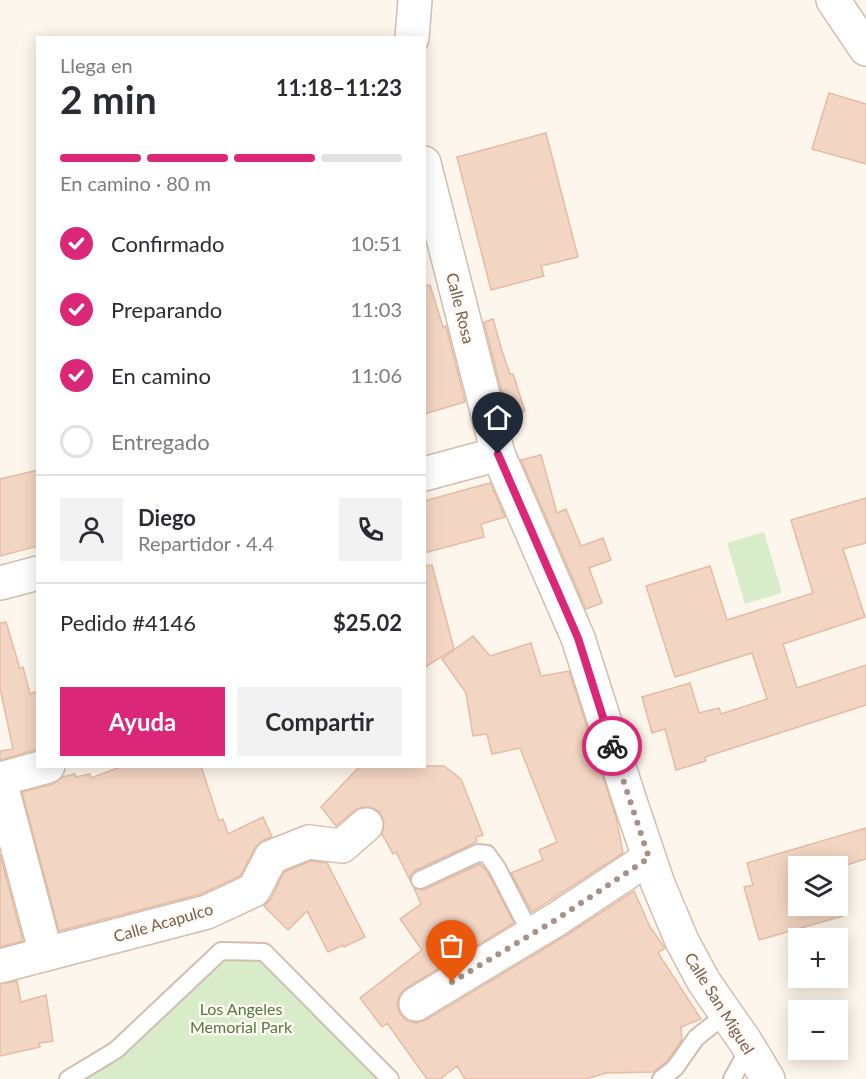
<!DOCTYPE html>
<html lang="es">
<head>
<meta charset="utf-8">
<style>
  body { margin:0; font-family:Lato,sans-serif; background:#f2f2f3; color:#2b2b33; height:100vh; display:flex; flex-direction:column; font-size:22px; white-space:nowrap }
  * { box-sizing:border-box; margin:0 }
  p { font-size:20px; color:#7c7c81 }
  .icon { flex:none; width:33px; height:33px; fill:none; stroke:currentColor; stroke-width:2; stroke-linecap:round; stroke-linejoin:round }
  .map { position:relative; flex:1; overflow:hidden }
  .panel { position:absolute; left:36px; top:36px; width:390px; height:732px; display:flex; flex-direction:column; background:#fff; border-radius:0px; box-shadow:0 3px 15px #0003 }
  .panel>* { flex:none }
  .buttons { position:absolute; left:788px; top:856px; display:grid; gap:12px }
  .buttons a { display:grid; place-items:center; width:60px; height:60px; border-radius:0px; background:#fff; box-shadow:0 3px 15px #0003; font-size:30px }
  .pin { position:absolute; display:grid; place-items:center; width:51px; height:51px; color:#fff; margin:-62px -26px; border-radius:50% 50% 50% 0; rotate:-45deg; box-shadow:0 0 6px #0007 }
  .pin .icon { rotate:45deg }
  .courier { position:absolute; display:grid; place-items:center; width:60px; height:60px; margin:-30px; border:4px solid #db2777; border-radius:50%; background:#fff; color:#222; box-shadow:0 2px 8px #0007 }
  .headline em { font-style:normal; font-weight:700 }
  .headline div { display:flex; flex-direction:column-reverse }
  .headline { display:flex; align-items:center; justify-content:space-between; height:102px; padding:0 24px }
  h1 { font-size:39px; font-weight:700; line-height:45px }
  .bar { display:grid; grid-template-columns:repeat(4,1fr); gap:9px 6px; align-content:center; height:72px; padding:0 24px }
  .bar i { height:8px; border-radius:4px; background:#e1e1e2 }
  .bar .current { background:#db2777 }
  .bar p { grid-column:span 4 }
  .line { display:flex; align-items:center; gap:15px; padding:0 24px; border-top:2px solid #e1e1e2 }
  .line div { flex:1 }
  .round { display:grid; place-items:center; flex:none; width:63px; height:63px; border-radius:0px; background:#f2f2f3 }
  ol { padding:0 24px; list-style:none }
  li { display:flex; align-items:center; gap:18px; height:66px }
  li p { margin-inline-start:auto }
  li .icon { padding:6px; border-radius:50%; background:#db2777; color:#fff; stroke-width:4 }
  li:last-child { color:#7c7c81 }
  li i { width:33px; height:33px; border:3px solid #e1e1e2; border-radius:50% }
  .cta { display:flex; gap:12px; margin-top:auto; padding:12px 24px }
  .cta a { flex:1; height:69px; border-radius:0px; background:#db2777; color:#fff; font-size:24px; font-weight:700; line-height:69px; text-align:center }
  .cta a+a { background:#f2f2f3; color:#2b2b33 }
  .map>svg:first-child { display:block }
  .green { fill:#d8ecc9 }
  .building { fill:#f3d5c3; stroke:#e6bba3; stroke-width:1.5 }
  .lines { fill:none; stroke-linecap:round; stroke-linejoin:round }
  .service-casing { stroke:#d1beb0; stroke-width:20 }
  .minor-casing { stroke:#d1beb0; stroke-width:36 }
  .service { stroke:#fff; stroke-width:16 }
  .minor { stroke:#fff; stroke-width:33 }
  .done { stroke:#a89285; stroke-width:6; stroke-dasharray:0 10.8 }
  .route { stroke:#db2777; stroke-width:8 }
  .labels { text-anchor:middle; dominant-baseline:central; stroke-width:5; stroke-linejoin:round; paint-order:stroke }
  .street-label { font-size:16px; fill:#7a5c4d; stroke:#fffaf3 }
  .park-label { font-size:16px; fill:#537a41; stroke:#fffaf3 }
</style>
</head>
<body>
<div class="map">
<svg width="866" height="1079" viewBox="0 0 866 1079">
  <rect width="100%" height="100%" fill="#fdf6ec"/>
  <g class="green">
    <path d="M764 532 782 593 745 604 727 543Z"/>
    <path d="M221 951 264 952 390 1079H68L116 1050Z"/>
  </g>
  <g class="building">
    <path d="M829 93 866 104V164L812 149Z"/>
    <path d="M546 133 578 257 541 266 544 276 491 290 457 157Z"/>
    <path d="M430 285 443 327 446 326 465 402 424 414V286Z"/>
    <path d="M493 319 502 351 510 374H513L525 411 508 417 484 322Z"/>
    <path d="M541 455 557 513 566 509 581 546 603 538 611 560 589 568 602 603 586 609 521 460Z"/>
    <path d="M38 470V546L0 556V479Z"/>
    <path d="M490 483 505 517 481 524 484 537 424 553V501Z"/>
    <path d="M866 498V543L843 549 865 617 783 644 797 688 866 665V705L705 757 706 761 676 770 665 729 652 733 642 697 690 683 699 713 719 708 721 714 767 699 752 653 675 677 646 586 710 566 727 620 813 593 791 520Z"/>
    <path d="M432 565 454 649 424 668V566Z"/>
    <path d="M6 622 20 669 23 667 30 694 38 691V749L0 760V751L13 749 0 688V623Z"/>
    <path d="M473 636 490 656 531 643 541 676 569 671 616 817 623 853 532 912 511 873 543 860 539 850 557 842 520 748 492 754 487 734 473 736 466 693 442 659Z"/>
    <path d="M123 766H201L219 821 223 819 228 834 263 817 272 837 263 840 255 848 240 876 201 894 59 931 22 792 53 784 62 777 75 774 76 777 90 774 91 778Z"/>
    <path d="M360 766H444L461 779 483 835 476 837 477 841 470 845 416 870 411 874 410 880 396 852 393 854 382 834 384 822 380 812 371 807H362L354 811 336 826 321 807Z"/>
    <path d="M866 828V859L837 868 798 867V906H837V895L843 916 759 940 744 887 753 885 747 863Z"/>
    <path d="M0 854 23 941 0 947Z"/>
    <path d="M311 861 327 863 365 937 344 947 343 945 328 952 307 911 288 930 264 906 271 899 284 872Z"/>
    <path d="M480 864 488 873 514 923 406 988 400 994 397 1004 400 1014 407 1021 416 1023 426 1020 567 935 634 891 650 927 665 948 658 953 701 1019 681 1027 682 1040 667 1061 653 1072 606 1073 586 1079H465L457 1066 440 1079H427L387 1023 382 1027 360 998 422 950 400 919 421 904 414 888 424 890Z"/>
    <path d="M17 981 21 1002 46 995 53 1041 39 1043 40 1047 0 1056V984Z"/>
  </g>
  <g class="lines">
    <g class="service-casing">
      <g id="service">
        <path d="M420 880 478 853 487 854 497 868 531 934"/>
        <path d="M68 1079 116 1050 221 951 264 952 390 1079"/>
        <path d="M661 1079 675 1068 696 1038 726 1014"/>
        <path d="M732 1079 749 1048"/>
      </g>
    </g>
    <g class="minor-casing">
      <g id="minor">
        <path d="M833 0 866 49"/>
        <path d="M412 38 415 0"/>
        <path d="M424 163 498 454 578 638 629 798 658 884 682 941 704 982 745 1041 768 1079"/>
        <path d="M424 474 498 454"/>
        <path d="M0 583 38 573"/>
        <path d="M0 779 48 766"/>
        <path d="M0 781 46 954"/>
        <path d="M0 966 207 912 254 890 271 857 309 842 342 846 366 825"/>
        <path d="M416 1004 557 919 649 858"/>
      </g>
    </g>
    <use href="#service" class="service"/>
    <use href="#minor" class="minor"/>
  </g>
  <g class="lines">
    <path class="done" d="M452 982 557 919 649 858 612 746"/>
    <path class="route" d="M498 454 578 638 612 746"/>
  </g>
  <g class="labels">
    <g class="street-label">
      <text transform="translate(461 308) rotate(76)">Calle Rosa</text>
      <text transform="translate(163 922) rotate(-16)">Calle Acapulco</text>
      <text transform="translate(720 1003) rotate(58)">Calle San Miguel</text>
    </g>
    <g class="park-label">
      <text x="241" y="1008">Los Angeles<tspan x="241" dy="18">Memorial Park</tspan></text>
    </g>
  </g>
</svg>
<div class="buttons">
<a><svg class="icon" aria-label="layers" viewBox="0 0 24 24"><path d="M12 4l9 5-9 5-9-5zM3 14l9 5 9-5"/></svg></a>
<a>+</a>
<a>−</a>
</div>
<div class="pin" style="left:452px;top:982px;background:#ea580c"><svg class="icon" aria-label="bag" viewBox="0 0 24 24"><path d="M5 8h14l-1 12H6zM9 8a3 3 0 0 1 6 0"/></svg></div>
<div class="pin" style="left:498px;top:454px;background:#1f2937"><svg class="icon" aria-label="home" viewBox="0 0 24 24"><path d="M3 11l9-7 9 7M6 9v11h12V9"/></svg></div>
<div class="courier" style="left:612px;top:746px"><svg class="icon" aria-label="bike" viewBox="0 0 24 24"><circle cx="6" cy="16" r="4"/><circle cx="18" cy="16" r="4"/><path d="M6 16l4-8h5l3 8M10 8l3 8H6M13 5h3"/></svg></div>
<section class="panel">
<div class="headline"><div><h1>2 min</h1><p>Llega en</p></div><em>11:18–11:23</em></div>
<div class="bar"><i class="current"></i><i class="current"></i><i class="current"></i><i></i><p>En camino · 80 m</p></div>
<ol>
<li><svg class="icon" aria-label="check" viewBox="0 0 24 24"><path d="M5 12l5 5 9-10"/></svg>Confirmado<p>10:51</p></li>
<li><svg class="icon" aria-label="check" viewBox="0 0 24 24"><path d="M5 12l5 5 9-10"/></svg>Preparando<p>11:03</p></li>
<li><svg class="icon" aria-label="check" viewBox="0 0 24 24"><path d="M5 12l5 5 9-10"/></svg>En camino<p>11:06</p></li>
<li><i></i>Entregado</li>
</ol>
<div class="line" style="height:108px"><a class="round"><svg class="icon" aria-label="person" viewBox="0 0 24 24"><circle cx="12" cy="8" r="4"/><path d="M4 21q1-7 8-7t8 7"/></svg></a><div><b>Diego</b><p>Repartidor · 4.4</p></div><a class="round"><svg class="icon" aria-label="phone" viewBox="0 0 24 24"><path d="M5 4h4l2 5-3 2q2 4 5 5l2-3 5 2v4C11 20 4 13 5 4z"/></svg></a></div>
<div class="line" style="height:78px"><div>Pedido #4146</div><b>$25.02</b></div>
<div class="cta"><a>Ayuda</a><a>Compartir</a></div>
</section>
</div>
</body>
</html>
